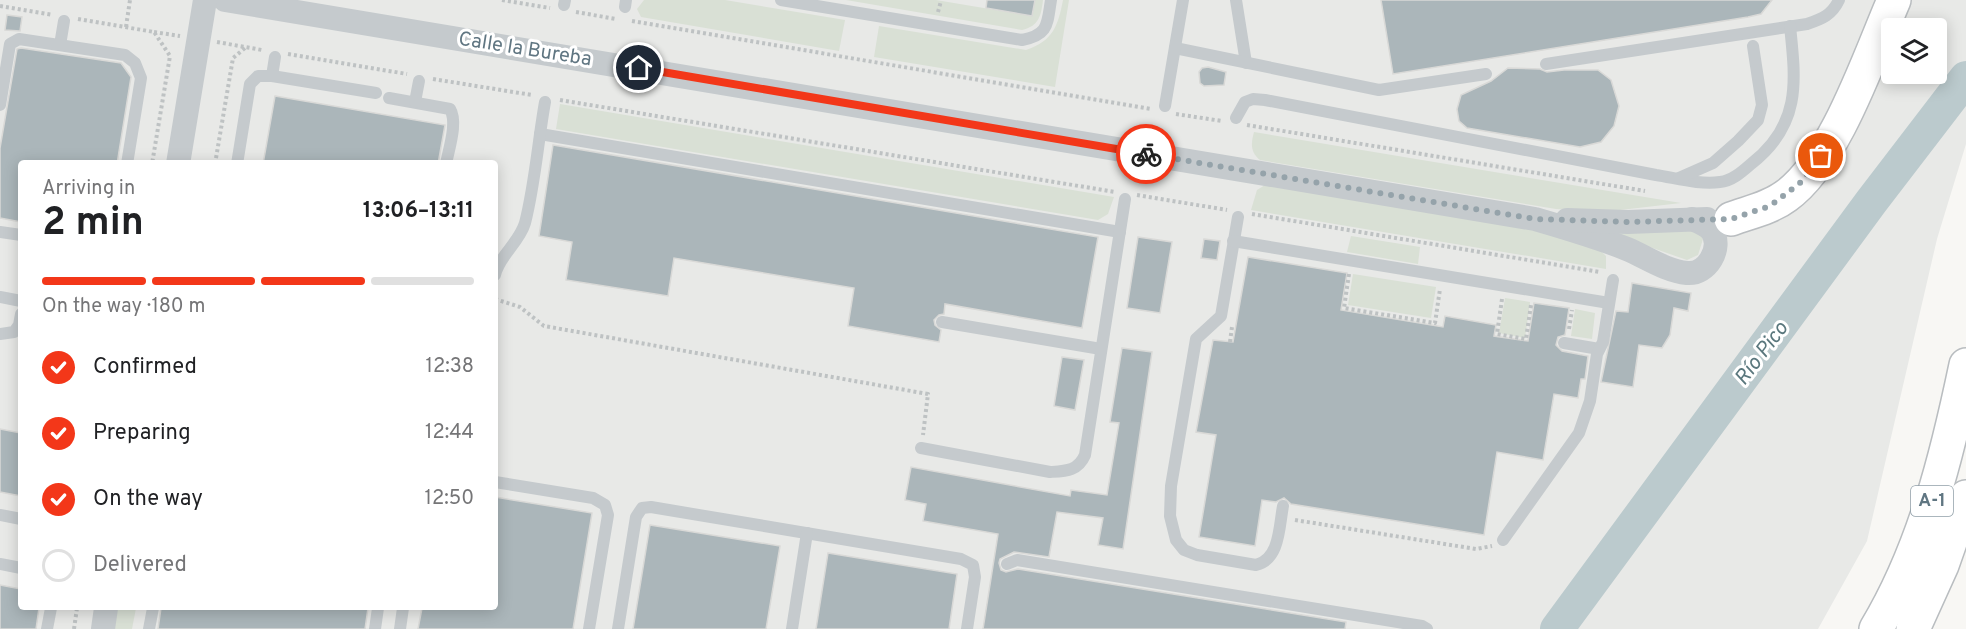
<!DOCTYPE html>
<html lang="en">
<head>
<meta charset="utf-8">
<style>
  body { margin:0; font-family:Overpass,sans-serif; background:#f6f6f6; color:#202124; height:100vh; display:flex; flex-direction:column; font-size:22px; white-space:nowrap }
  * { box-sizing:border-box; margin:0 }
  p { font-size:20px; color:#757577 }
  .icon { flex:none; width:33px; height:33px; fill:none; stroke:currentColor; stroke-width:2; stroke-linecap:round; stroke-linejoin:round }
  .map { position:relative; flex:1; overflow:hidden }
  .side { position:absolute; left:18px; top:160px; width:480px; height:450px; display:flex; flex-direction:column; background:#fff; border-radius:6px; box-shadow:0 3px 15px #0003 }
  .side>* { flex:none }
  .fabs { position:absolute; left:1881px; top:18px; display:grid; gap:12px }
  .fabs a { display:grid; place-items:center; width:66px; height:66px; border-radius:6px; background:#fff; box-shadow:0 3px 15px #0003; font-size:30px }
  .pin { position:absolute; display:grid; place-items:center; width:51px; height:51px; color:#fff; margin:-26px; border:3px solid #fff; border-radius:50%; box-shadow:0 2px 6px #0007 }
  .courier { position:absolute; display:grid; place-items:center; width:60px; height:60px; margin:-30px; border:4px solid #f33719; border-radius:50%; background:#fff; color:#222; box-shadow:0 2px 8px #0007 }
  .summary em { font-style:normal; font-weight:700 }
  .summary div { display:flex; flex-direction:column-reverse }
  .summary { display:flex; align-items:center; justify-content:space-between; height:102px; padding:0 24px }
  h1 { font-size:39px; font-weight:700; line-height:45px }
  .bar { display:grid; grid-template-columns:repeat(4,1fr); gap:9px 6px; align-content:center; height:72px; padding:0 24px }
  .bar i { height:8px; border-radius:4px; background:#e0e0e0 }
  .bar .selected { background:#f33719 }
  .bar p { grid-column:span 4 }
  ol { padding:0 24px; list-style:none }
  li { display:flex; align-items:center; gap:18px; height:66px }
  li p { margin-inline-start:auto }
  li .icon { padding:6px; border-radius:50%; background:#f33719; color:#fff; stroke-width:4 }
  li:last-child { color:#757577 }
  li i { width:33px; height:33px; border:3px solid #e0e0e0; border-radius:50% }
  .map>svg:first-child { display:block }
  .built { fill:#e8e9e7; fill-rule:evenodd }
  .green { fill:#d9e0d5 }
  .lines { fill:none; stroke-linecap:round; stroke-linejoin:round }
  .river { stroke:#bbcacd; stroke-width:34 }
  .building { fill:#abb6ba; stroke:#d9d9d7; stroke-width:1.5 }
  .motorway-casing { stroke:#b9bdc0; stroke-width:36 }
  .path { stroke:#bec2c3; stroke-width:4; stroke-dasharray:3 3; stroke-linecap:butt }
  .service { stroke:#c5cacd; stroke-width:12 }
  .minor { stroke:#c5cacd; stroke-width:24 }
  .motorway { stroke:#fff; stroke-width:33 }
  .done { stroke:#95a3aa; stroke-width:6; stroke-dasharray:0 10.8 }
  .route { stroke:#f33719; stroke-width:8 }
  .labels { text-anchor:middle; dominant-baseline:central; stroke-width:6; stroke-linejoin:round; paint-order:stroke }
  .shield { fill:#fff; stroke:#909fa8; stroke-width:1.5 }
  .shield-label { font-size:18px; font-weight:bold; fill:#607682 }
  .street-label { font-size:20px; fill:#607682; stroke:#fff }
  .water-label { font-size:21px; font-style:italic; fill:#5a777d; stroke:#fff }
</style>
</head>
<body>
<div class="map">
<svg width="1966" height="629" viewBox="0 0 1966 629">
  <rect width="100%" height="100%" fill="#f8f7f4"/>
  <path class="built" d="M0 0H1966V144L1937 239 1867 541 1818 629H0ZM1892 28H1936V74H1892ZM21 164H495V608H21Z"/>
  <g class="green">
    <path d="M644 0H725L845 20 839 51 641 17 637 9Z"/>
    <path d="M846 0H936L1032 16 1035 0H1043C1041 16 1039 26 1022 30Z"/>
    <path d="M1063 0H1069L1055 87 874 57 879 26 1026 50C1053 41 1058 26 1063 0Z"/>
    <path d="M560 104 1114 197 1108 214 1098 220 556 129Z"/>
    <path d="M1254 132 1681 203 1603 212 1556 209 1260 160C1250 152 1251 143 1254 132Z"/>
    <path d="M1265 185 1534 227 1600 250 1606 256V269L1251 210 1257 190Z"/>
    <path d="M1687 229 1700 235 1703 239 1698 255 1687 260 1601 230Z"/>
    <path d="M1351 236 1420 247 1418 264 1347 252Z"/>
    <path d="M1353 274 1436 287 1431 318 1348 305Z"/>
    <path d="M1505 298 1530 302 1525 338 1499 333Z"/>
    <path d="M1575 309 1595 313 1592 339 1571 336Z"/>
    <path d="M117 608H136L132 629H113Z"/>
  </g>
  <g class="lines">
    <path class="river" d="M1557 629 1871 202 1966 78"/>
  </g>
  <g class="building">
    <path d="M987 0H1035L1032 16 986 8Z"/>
    <path d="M1381 0H1772L1761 14 1748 17 1393 74Z"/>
    <path d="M7 15 22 17 20 31 5 30Z"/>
    <path d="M21 48 121 63 131 77 117 164H21V222L0 218V148L17 49Z"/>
    <path d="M1208 67 1226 72 1224 85 1204 86 1200 83 1199 72 1202 68Z"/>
    <path d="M1508 68 1540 69 1547 72 1564 70H1598L1611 80 1619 106 1614 126 1601 142 1580 147 1467 128 1459 121 1457 109 1461 95 1491 81Z"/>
    <path d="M275 96 445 125 438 164H263Z"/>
    <path d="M553 145 1098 237 1082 328 945 304 944 314 939 315 934 320 935 325 941 330 939 342 848 326 854 288 674 258 668 296 566 280 572 242 539 236Z"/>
    <path d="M1138 237 1172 242 1160 313 1127 308Z"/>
    <path d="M1204 239 1220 241 1217 260 1201 258Z"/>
    <path d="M1248 257 1347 273 1341 310 1443 327 1445 316 1496 325 1494 336 1528 341 1534 303 1569 308 1565 335 1558 337 1556 345 1562 351 1588 356 1585 379H1581L1578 398 1554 394 1543 460 1497 452 1484 535 1291 504 1284 498 1276 502 1262 500 1255 546 1199 537 1216 435 1196 432 1213 340 1233 342Z"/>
    <path d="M1632 283 1691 293 1688 311 1674 308 1670 335 1662 348 1639 345 1633 387 1601 382 1616 311 1628 312Z"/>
    <path d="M1122 348 1152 352 1123 549 1098 545 1103 518 1057 512 1049 557 1014 552 1000 559 999 563 1001 570 1006 572 1018 569 1346 622 1345 629H983L998 534 923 521 926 504 905 500 911 467 1070 496 1071 490 1107 495 1119 423 1110 422Z"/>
    <path d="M1062 357 1084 360 1075 410 1054 406Z"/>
    <path d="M0 429 21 433V496L0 492Z"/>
    <path d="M495 497 592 513 573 629H418L422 608H495Z"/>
    <path d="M650 525 780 546 766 629H633Z"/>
    <path d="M828 553 957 574 949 629H816Z"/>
    <path d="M0 585 21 589V608H39L36 629H0Z"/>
    <path d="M161 608H368L365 629H158Z"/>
  </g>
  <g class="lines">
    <g class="motorway-casing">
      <g id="motorway">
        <path d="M1731 219C1750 212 1770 208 1786 196 1835 161 1870 55 1894 0"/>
        <path d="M1876 629C1924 549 1947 456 1966 365"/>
        <path d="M1913 629 1942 565 1966 497"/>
      </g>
    </g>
    <g class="path">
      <path d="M502 0 550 8"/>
      <path d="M0 6 53 15"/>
      <path d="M576 12 616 19"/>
      <path d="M938 12 941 1"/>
      <path d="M78 19 154 32 170 56 152 164"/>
      <path d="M632 21 1151 109"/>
      <path d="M126 27 130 0"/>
      <path d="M154 32 180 36"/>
      <path d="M217 42 262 50"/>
      <path d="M288 54 407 74"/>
      <path d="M433 79 532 95"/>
      <path d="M560 100 1115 192"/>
      <path d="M1176 114 1222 121"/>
      <path d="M1247 125 1645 191"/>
      <path d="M215 164 233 58 245 48"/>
      <path d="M1137 195 1227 210"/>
      <path d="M1252 214 1600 272"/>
      <path d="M1349 274 1344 308 1435 323 1440 289"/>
      <path d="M495 299 520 307 544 326 928 394 923 435"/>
      <path d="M1502 299 1497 334 1526 339 1531 305"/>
      <path d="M1569 329 1572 310"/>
      <path d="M1230 342 1232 327"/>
      <path d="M1295 520 1476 549 1492 546"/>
      <path d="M74 629 77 608"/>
    </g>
    <g class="service">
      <path d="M781 0 1022 40C1049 35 1047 24 1051 0"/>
      <path d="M1236 0 1246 63"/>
      <path d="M564 5 565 0"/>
      <path d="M625 7 626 0"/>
      <path d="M60 45 64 21"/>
      <path d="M1175 48 1379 90 1486 74"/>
      <path d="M1546 64 1807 24C1822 19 1832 15 1839 0"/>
      <path d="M272 76 275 57"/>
      <path d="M389 98 450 109C458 122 449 148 446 164"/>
      <path d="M415 102 419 81"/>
      <path d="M0 105 10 44 19 39 125 55 135 63 141 78 127 164"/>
      <path d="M1165 106 1183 0"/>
      <path d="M1236 118 1245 102 1253 99 1265 100 1656 175C1676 178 1700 185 1720 182 1732 181 1743 171 1751 164 1801 125 1796 83 1790 26"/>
      <path d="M540 134 1120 232"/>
      <path d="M237 164 250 84 258 76H272L376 93"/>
      <path d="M1679 178 1713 163 1738 141 1758 120 1762 105 1753 46"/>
      <path d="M1238 217 1221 316 1196 339 1171 486 1170 516 1176 540 1184 550 1197 555 1256 565C1280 559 1279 527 1283 506"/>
      <path d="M0 232 21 235"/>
      <path d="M1233 241 1609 303"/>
      <path d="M495 275C499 256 519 243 525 223 535 184 538 141 545 102"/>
      <path d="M0 297 21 301"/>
      <path d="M942 322 1101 349"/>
      <path d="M0 334 14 332 19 325 21 314"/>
      <path d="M1564 343 1599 349"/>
      <path d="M921 448 1050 472C1066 471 1078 471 1085 455L1125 199"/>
      <path d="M495 482 593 498 605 505 608 515 589 629"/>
      <path d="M0 515 21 519"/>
      <path d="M1503 540 1579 433 1590 401 1597 354 1603 342 1613 280"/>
      <path d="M0 564 21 568"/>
      <path d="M1007 564 1017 560 1422 626 1427 629"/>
      <path d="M47 629 51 608"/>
      <path d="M149 629 153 608"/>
      <path d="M375 629 378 608"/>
      <path d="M400 629 403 608"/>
      <path d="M618 629 636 517 642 508 651 507 961 559 973 565 975 577 967 629"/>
      <path d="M792 629 807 533"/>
    </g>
    <g class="minor">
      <path d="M225 0 1535 219C1566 228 1597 237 1627 249 1646 257 1666 271 1687 273 1707 275 1723 248 1712 231 1707 225 1699 222 1692 219"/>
      <path d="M178 164 205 0"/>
      <path d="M1567 220 1628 222 1707 219"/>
      <path d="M103 629 106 608"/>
    </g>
    <use href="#motorway" class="motorway"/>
  </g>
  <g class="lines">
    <path class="done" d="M1146 154 1535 219 1628 222 1731 219 1770 206 1800 183 1821 156"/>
    <path class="route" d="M639 68 1146 154"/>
  </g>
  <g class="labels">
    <rect class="shield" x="1911" y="486" width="42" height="30" rx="4.5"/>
    <g class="shield-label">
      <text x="1932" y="501">A-1</text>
    </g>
    <g class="street-label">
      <text transform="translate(525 50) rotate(9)">Calle la Bureba</text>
    </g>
    <g class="water-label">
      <text transform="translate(1762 354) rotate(-53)">Río Pico</text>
    </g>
  </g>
</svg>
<div class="fabs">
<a><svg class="icon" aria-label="layers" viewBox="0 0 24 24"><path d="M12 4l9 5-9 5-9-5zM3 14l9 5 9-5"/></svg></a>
</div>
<div class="pin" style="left:1821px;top:156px;background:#ea580c"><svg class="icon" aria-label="bag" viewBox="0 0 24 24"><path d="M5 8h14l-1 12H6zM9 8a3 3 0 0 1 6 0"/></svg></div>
<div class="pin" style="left:639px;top:68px;background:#1f2937"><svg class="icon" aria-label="home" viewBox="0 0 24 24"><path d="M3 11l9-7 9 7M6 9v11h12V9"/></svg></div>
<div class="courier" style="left:1146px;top:154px"><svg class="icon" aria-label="bike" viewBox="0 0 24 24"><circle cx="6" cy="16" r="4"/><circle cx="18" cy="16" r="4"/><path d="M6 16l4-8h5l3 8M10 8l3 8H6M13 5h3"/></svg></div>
<section class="side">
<div class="summary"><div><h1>2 min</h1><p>Arriving in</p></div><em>13:06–13:11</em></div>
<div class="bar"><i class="selected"></i><i class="selected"></i><i class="selected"></i><i></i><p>On the way · 180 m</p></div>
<ol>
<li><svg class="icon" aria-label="check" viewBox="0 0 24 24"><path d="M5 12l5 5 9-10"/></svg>Confirmed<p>12:38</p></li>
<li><svg class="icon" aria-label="check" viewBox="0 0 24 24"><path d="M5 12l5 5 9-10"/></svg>Preparing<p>12:44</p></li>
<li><svg class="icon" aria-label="check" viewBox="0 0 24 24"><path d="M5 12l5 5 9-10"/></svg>On the way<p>12:50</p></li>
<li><i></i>Delivered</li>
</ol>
</section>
</div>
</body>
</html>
